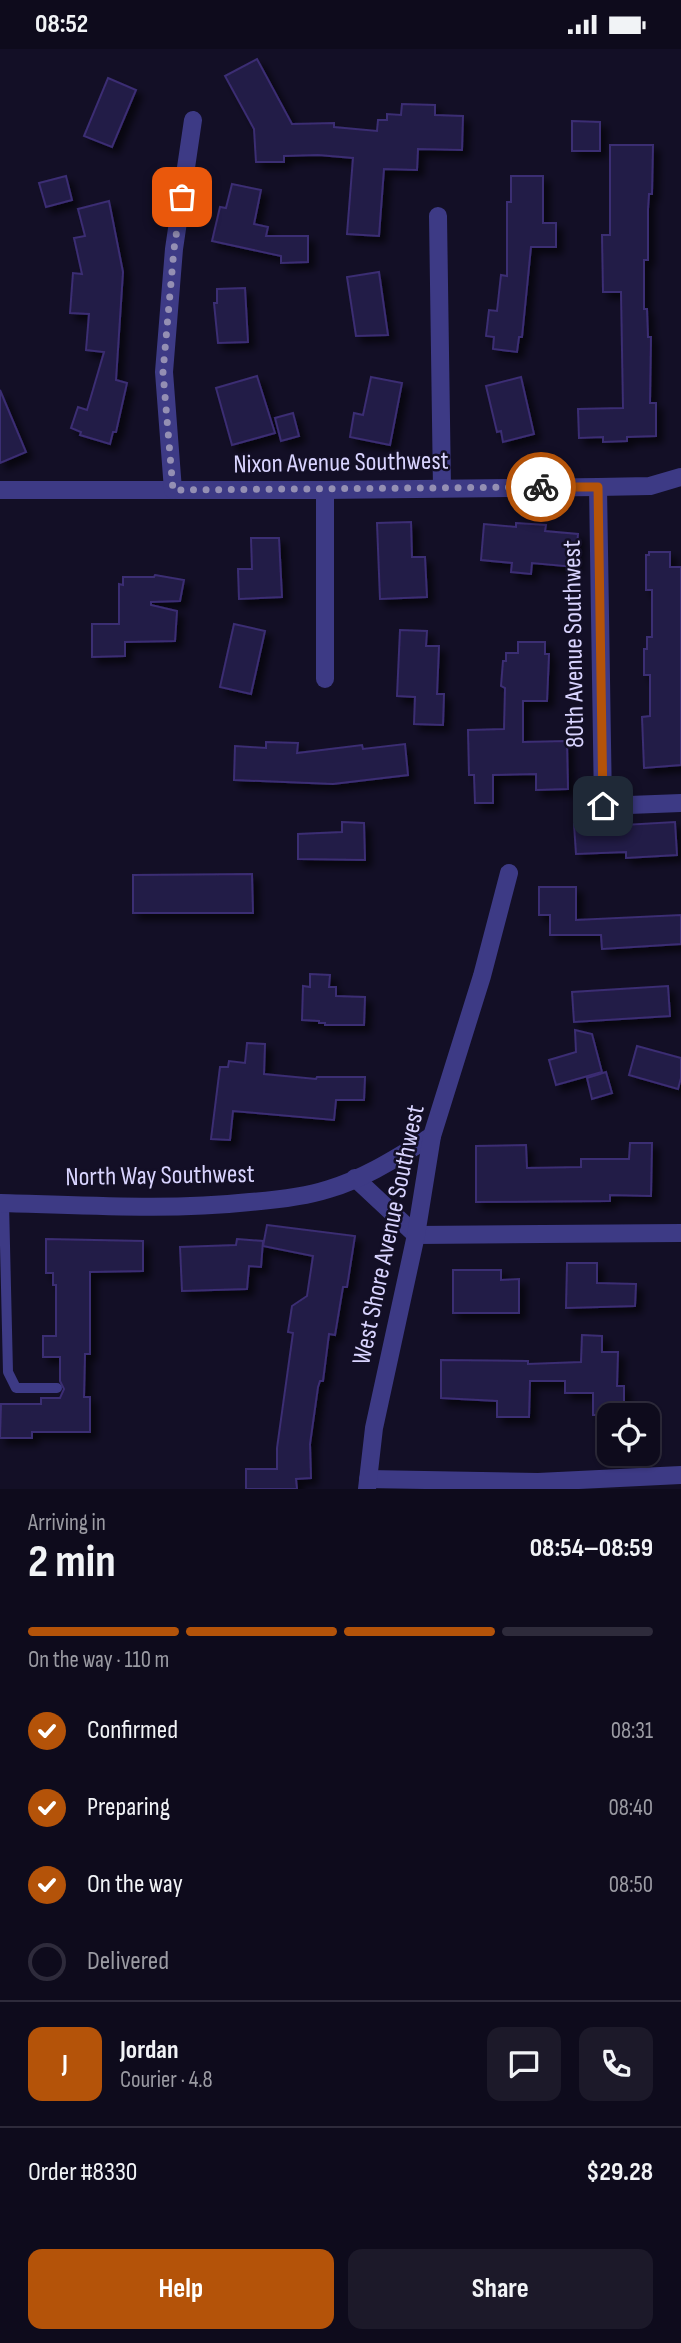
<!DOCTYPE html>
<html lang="en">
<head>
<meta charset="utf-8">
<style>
  body { margin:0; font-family:"Sofia Sans Condensed",sans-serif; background:#1c1929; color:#f1f3f6; height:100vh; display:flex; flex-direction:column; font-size:26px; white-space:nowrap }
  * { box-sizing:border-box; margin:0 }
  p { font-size:23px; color:#9b9ba3 }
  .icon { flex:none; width:38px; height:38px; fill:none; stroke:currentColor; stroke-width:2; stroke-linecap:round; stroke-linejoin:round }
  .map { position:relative; height:1440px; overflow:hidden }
  .side { display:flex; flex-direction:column; background:#0e0b1c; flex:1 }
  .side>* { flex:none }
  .buttons { position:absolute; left:597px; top:1354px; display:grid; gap:14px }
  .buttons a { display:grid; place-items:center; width:63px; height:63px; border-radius:14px; background:#0e0b1c; box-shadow:0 2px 5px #0004,0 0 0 2px #2e2b3b; font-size:35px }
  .pin { position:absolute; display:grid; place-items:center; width:60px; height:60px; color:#fff; margin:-30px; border-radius:14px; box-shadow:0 4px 10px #0006 }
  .courier { position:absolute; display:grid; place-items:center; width:70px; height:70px; margin:-35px; border:5px solid #b45309; border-radius:50%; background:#fff; color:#222; box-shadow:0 2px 9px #0007 }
  .summary em { font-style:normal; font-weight:700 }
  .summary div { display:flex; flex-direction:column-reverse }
  .summary { display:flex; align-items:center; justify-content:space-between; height:119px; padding:0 28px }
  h1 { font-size:46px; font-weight:700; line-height:52px }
  .bar { display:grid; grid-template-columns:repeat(4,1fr); gap:10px 7px; align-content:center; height:84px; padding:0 28px }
  .bar i { height:9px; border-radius:5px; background:#2e2b3b }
  .bar .active { background:#b45309 }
  .bar p { grid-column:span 4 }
  .line { display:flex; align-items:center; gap:18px; padding:0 28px; border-top:2px solid #2e2b3b }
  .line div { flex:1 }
  .round { display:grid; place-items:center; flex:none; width:74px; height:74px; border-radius:14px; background:#1c1929 }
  ol { padding:0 28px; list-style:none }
  li { display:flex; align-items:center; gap:21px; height:77px }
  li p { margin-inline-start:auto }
  li .icon { padding:7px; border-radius:50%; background:#b45309; color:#fff; stroke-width:4 }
  li:last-child { color:#9b9ba3 }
  li i { width:38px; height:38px; border:4px solid #2e2b3b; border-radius:50% }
  .primary-button { display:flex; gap:14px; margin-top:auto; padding:14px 28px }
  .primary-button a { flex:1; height:80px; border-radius:14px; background:#b45309; color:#fff; font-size:28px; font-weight:700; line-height:80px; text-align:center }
  .primary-button a+a { background:#1c1929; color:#f1f3f6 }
  .status { display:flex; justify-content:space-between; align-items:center; height:49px; padding:0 35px; background:#0e0b1c; direction:ltr }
  .status svg { height:19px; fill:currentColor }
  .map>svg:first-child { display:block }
  .building { fill:#241b47; stroke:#3b2d73; stroke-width:2; filter:url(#shadow) }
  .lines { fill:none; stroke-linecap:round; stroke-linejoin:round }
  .lane { stroke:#3d3a85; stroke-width:10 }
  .street { stroke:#3d3a85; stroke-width:18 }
  .done { stroke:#948fb3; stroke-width:7; stroke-dasharray:0 12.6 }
  .route { stroke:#b45309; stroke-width:9 }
  .labels { text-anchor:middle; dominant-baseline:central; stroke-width:5; stroke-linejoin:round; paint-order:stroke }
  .street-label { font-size:26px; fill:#d9d4ff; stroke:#130f26 }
</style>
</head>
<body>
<div class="status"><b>08:52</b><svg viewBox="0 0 49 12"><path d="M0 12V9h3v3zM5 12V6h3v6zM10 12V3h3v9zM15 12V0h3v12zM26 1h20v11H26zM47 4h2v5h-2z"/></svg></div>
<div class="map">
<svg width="681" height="1440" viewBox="0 0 681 1440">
  <defs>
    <filter id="shadow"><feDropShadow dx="6" dy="6" stdDeviation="3.5" flood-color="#0009"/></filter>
  </defs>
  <rect width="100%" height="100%" fill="#130f26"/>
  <g class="building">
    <path d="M257 10 292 75 334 74V78L377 82 378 71H387V65L401 66 402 55 435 56V66L463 67 462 101 418 100 417 121 384 120 379 187 347 185 353 109 318 106 284 107V113H256L254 80 225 27Z"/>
    <path d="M108 29 136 41 112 98 84 87Z"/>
    <path d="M572 72 600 73V102H572Z"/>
    <path d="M610 96H653L652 145H649L648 160V211H644V260H647L648 288H651L650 354H656V387L627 388V392L603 393V388L579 389 578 360 623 359 621 243H603L602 186H610Z"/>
    <path d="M66 127 72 151 46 158 39 134Z"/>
    <path d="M511 127H543V174H556V198H531L522 288H519L517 303 493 300 494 288 486 287 489 261 497 262 501 226 507 227V153H511Z"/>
    <path d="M232 135 261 141 254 175 268 178 266 187H308V213L281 214V207L212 192 220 158 226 159Z"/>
    <path d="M109 152 123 223 116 331 127 334 116 383H113L110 395 80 386 81 383 71 379 78 358 87 361 104 303 86 301 89 265 70 264 73 224 82 225 74 189 85 187 78 160Z"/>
    <path d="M379 223 388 286 356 287 347 228Z"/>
    <path d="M245 239 248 293 218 294 214 254H217V240Z"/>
    <path d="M257 327 275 384 232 396 216 339Z"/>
    <path d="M371 328 402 334 390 396 350 388 354 364 363 366Z"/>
    <path d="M521 328 534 385 503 393 501 382 497 383 486 337Z"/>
    <path d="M0 341 26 403 0 414Z"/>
    <path d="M293 364 299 387 281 392 275 369Z"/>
    <path d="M411 473 412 508H425L427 548 380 550 377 474Z"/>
    <path d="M516 474 546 476 545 482 578 485 575 518 532 514 531 525 511 523 512 514 481 511 484 475 516 478Z"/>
    <path d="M251 489H279L282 548 239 550 238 520H252Z"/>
    <path d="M649 503H670V518H681V716L644 719 642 668 650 667V626H644V600H647V588H652V541H646V506H649Z"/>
    <path d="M155 526 184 531 180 552 151 553V556L177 562 175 592 125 593V607L92 608V575H119V535L123 536V528H154Z"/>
    <path d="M234 575 265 582 251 645 220 638Z"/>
    <path d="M400 581 427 582 426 597H439L437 645H444L443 676 414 675 415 648 397 647Z"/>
    <path d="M518 593H545V605H549L547 652H523V693L567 692 568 740 536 741V725L493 726V754H475L474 726H469L468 681 504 680 505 639 501 637 503 612H506V604H518Z"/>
    <path d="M266 693 298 694 297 704 362 696 363 700 405 695 408 726 333 735 234 731 235 697 266 699Z"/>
    <path d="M624 771V776L675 773 677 806 626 809V803L576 805 574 775Z"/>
    <path d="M342 773 364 774 365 811 298 810V785L342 783Z"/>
    <path d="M252 825 253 864H133V826Z"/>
    <path d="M539 838H576V871L681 866V895L602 900 601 886H550V866H539Z"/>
    <path d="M310 925 330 926 329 938H336V947L365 948 364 976H325V974H319V972L302 971 303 937 310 938Z"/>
    <path d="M668 937 670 967 574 973 572 943Z"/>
    <path d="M575 981 592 985 602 1023 556 1036 549 1011 576 1003Z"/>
    <path d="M247 994 265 995 264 1025 316 1030 317 1028H365L364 1051H336L334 1071 233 1062 230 1091 211 1090 220 1018H228L229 1012 245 1014Z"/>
    <path d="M637 997 681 1009V1029L678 1040 629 1026Z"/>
    <path d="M606 1023 612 1044 592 1050 587 1029Z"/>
    <path d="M630 1094H652L651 1147 610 1146V1152L476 1153V1097L526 1096 527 1119 581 1118V1110H629Z"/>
    <path d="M267 1176 355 1187 347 1238H343L335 1286 329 1285 323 1332H320L318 1338 310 1395 311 1429 296 1430 297 1440H246V1420H277V1399L293 1284 288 1283 292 1257 307 1247 313 1207 263 1197Z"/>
    <path d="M46 1190 143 1192V1222L90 1223V1305H85L84 1348H90V1383H32V1389H0L1 1355H41V1349H60L64 1340 60 1332V1308H43V1287H56V1236H53V1224H46Z"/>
    <path d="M237 1190 263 1192 261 1218 249 1217 247 1240 182 1242 180 1198 236 1196Z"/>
    <path d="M567 1214H597V1234L636 1235 635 1257 566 1259Z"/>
    <path d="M453 1221H501V1231L519 1230V1264H453Z"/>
    <path d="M582 1286 602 1287V1303H618L617 1337H624V1366H593V1344H565V1332H530L529 1368H497V1352L441 1349V1311L528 1312V1315L581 1313Z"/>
  </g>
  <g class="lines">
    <path class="lane" d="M4 1154 8 1323 16 1339H57"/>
    <g class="street">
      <path d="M438 167 442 439"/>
      <path d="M598 438 603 757 681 754"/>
      <path d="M0 441H325L598 438 650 437 681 428"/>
      <path d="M173 441 164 323 174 200 193 71"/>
      <path d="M325 630V441"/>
      <path d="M355 1129 416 1186 681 1184"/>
      <path d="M0 1154C83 1156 167 1162 250 1153 276 1151 304 1148 329 1140 366 1129 399 1107 432 1087"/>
      <path d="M368 1430 538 1433 681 1426"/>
      <path d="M367 1440 374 1379 416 1186 432 1087 482 927 509 824"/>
    </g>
  </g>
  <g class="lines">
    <path class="done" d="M182 148 174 200 163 323 173 441 541 438"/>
    <path class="route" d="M541 438H598L603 757"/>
  </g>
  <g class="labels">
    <g class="street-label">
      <text transform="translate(341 414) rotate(-1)">Nixon Avenue Southwest</text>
      <text transform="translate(574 595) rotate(-91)">80th Avenue Southwest</text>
      <text transform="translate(160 1127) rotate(-1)">North Way Southwest</text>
      <text transform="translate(389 1186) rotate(-78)">West Shore Avenue Southwest</text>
    </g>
  </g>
</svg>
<div class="buttons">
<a><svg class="icon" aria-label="locate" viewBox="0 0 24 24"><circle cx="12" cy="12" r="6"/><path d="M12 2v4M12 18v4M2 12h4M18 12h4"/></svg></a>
</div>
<div class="pin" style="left:182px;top:148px;background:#ea580c"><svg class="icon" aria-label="bag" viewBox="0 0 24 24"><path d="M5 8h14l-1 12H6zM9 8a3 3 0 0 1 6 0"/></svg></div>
<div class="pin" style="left:603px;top:757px;background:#1f2937"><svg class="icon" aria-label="home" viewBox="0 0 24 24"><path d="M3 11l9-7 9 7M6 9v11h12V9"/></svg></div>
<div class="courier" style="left:541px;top:438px"><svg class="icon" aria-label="bike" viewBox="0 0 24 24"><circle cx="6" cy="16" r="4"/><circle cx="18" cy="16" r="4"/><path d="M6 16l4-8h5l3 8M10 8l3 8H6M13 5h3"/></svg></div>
</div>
<section class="side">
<div class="summary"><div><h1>2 min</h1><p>Arriving in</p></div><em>08:54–08:59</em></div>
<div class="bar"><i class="active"></i><i class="active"></i><i class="active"></i><i></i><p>On the way · 110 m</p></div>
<ol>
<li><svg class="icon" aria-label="check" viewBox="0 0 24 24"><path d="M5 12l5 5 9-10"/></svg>Confirmed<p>08:31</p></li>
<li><svg class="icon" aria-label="check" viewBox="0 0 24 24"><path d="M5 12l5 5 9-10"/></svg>Preparing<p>08:40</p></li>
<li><svg class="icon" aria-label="check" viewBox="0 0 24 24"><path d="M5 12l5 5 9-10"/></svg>On the way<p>08:50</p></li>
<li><i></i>Delivered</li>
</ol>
<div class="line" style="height:126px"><b class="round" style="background:#b45309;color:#fff">J</b><div><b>Jordan</b><p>Courier · 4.8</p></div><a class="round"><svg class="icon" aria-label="chat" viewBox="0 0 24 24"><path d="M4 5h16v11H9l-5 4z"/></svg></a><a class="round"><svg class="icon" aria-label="phone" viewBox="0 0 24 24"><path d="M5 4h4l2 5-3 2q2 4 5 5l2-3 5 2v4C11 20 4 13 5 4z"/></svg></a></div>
<div class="line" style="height:91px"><div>Order #8330</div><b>$29.28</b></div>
<div class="primary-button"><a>Help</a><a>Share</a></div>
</section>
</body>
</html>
